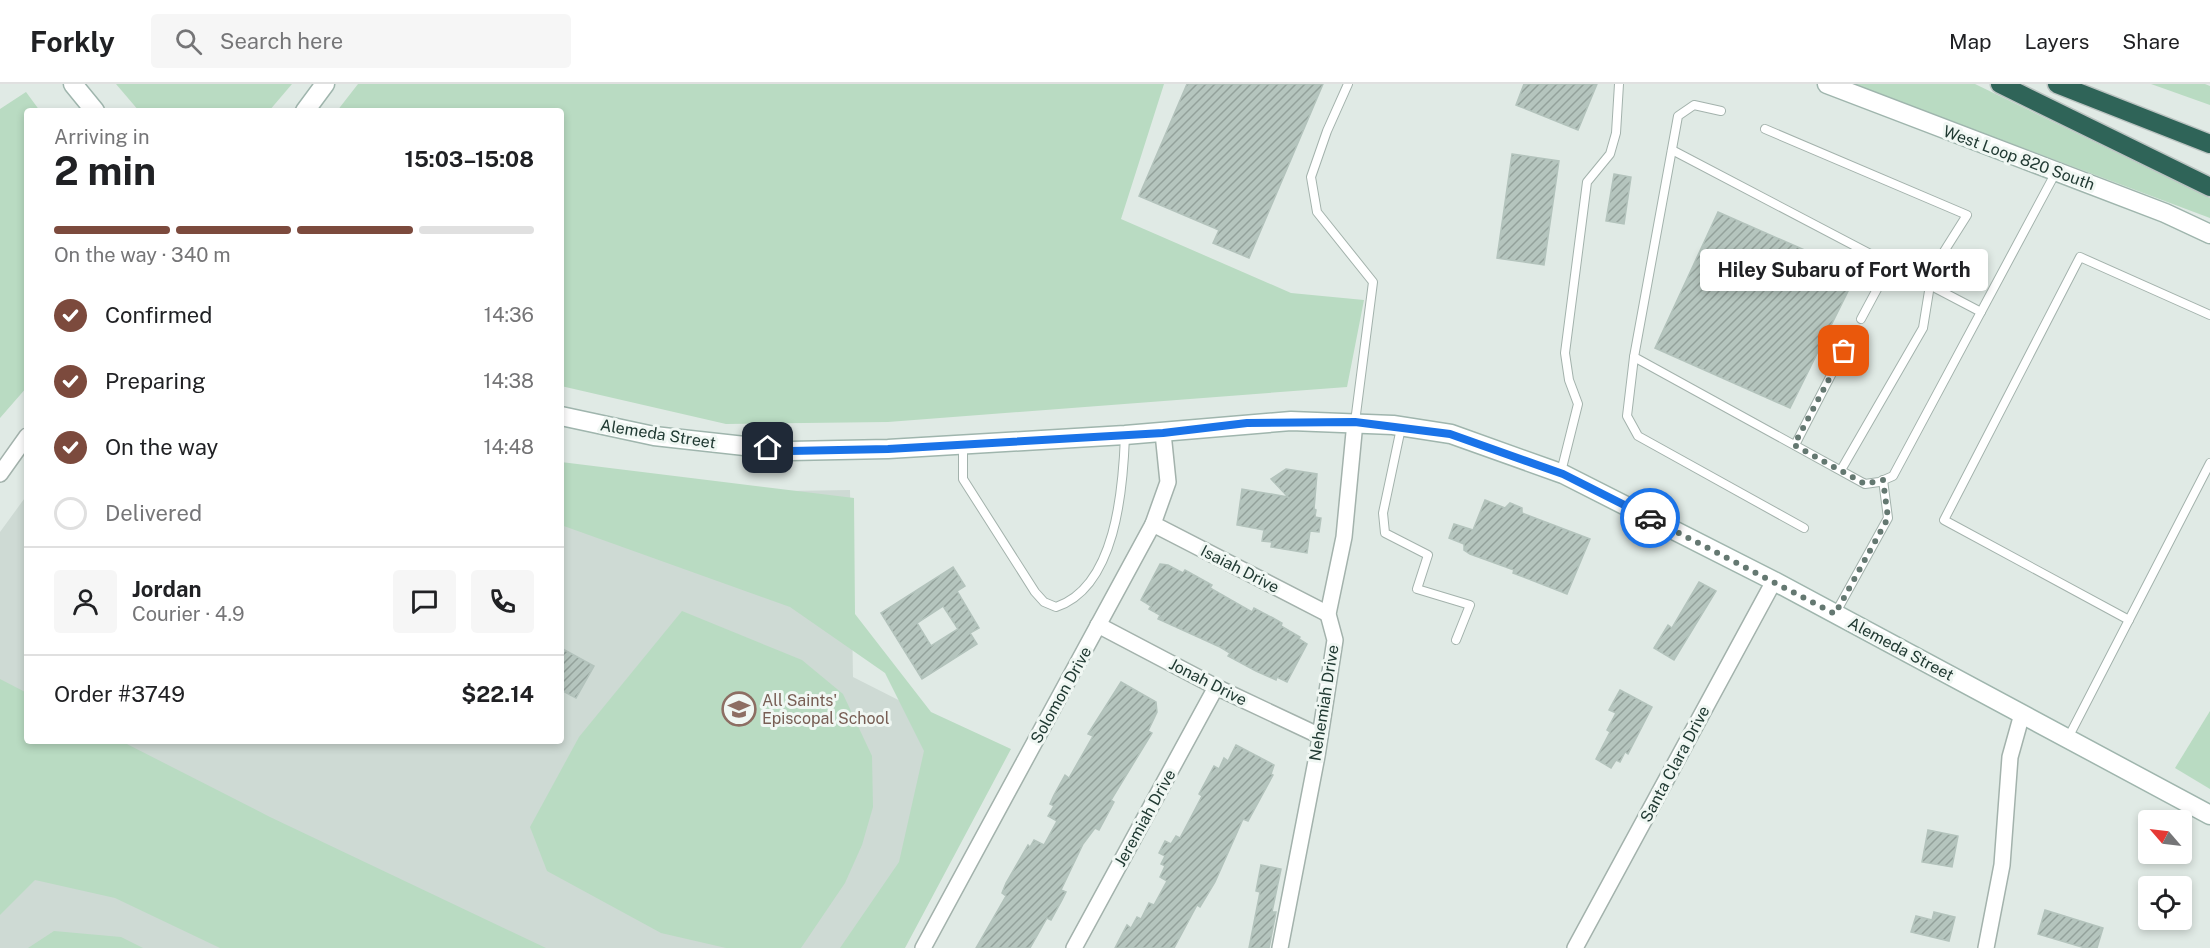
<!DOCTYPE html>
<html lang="en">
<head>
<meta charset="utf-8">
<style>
  body { margin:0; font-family:"Public Sans",sans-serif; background:#f6f6f6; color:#202124; height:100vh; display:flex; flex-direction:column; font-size:22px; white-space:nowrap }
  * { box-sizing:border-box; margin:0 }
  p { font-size:20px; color:#757577 }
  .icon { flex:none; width:33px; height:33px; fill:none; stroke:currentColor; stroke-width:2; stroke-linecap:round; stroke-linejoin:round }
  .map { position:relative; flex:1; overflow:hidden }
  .panel { position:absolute; left:24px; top:24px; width:540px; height:636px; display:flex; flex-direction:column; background:#fff; border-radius:6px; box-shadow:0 3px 9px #0003 }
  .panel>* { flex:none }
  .needle { width:39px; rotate:298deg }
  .tools { position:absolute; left:2138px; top:726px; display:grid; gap:12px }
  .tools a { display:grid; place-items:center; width:54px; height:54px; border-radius:6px; background:#fff; box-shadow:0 3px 9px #0003; font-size:30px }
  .pin { position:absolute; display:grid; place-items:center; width:51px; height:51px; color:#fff; margin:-26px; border-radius:12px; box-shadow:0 3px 9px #0006 }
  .courier { position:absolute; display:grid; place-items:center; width:60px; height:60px; margin:-30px; border:4px solid #1a73e8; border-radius:50%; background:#fff; color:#222; box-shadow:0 2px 8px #0007 }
  .bubble { position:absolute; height:42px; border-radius:6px; background:#fff; box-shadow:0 3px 9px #0003; font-size:20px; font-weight:700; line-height:42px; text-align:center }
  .overview em { font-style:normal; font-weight:700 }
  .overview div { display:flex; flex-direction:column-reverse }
  .overview { display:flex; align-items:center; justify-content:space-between; height:102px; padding:0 30px }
  h1 { font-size:39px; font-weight:700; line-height:45px }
  .bar { display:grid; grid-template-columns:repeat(4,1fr); gap:9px 6px; align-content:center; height:72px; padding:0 30px }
  .bar i { height:8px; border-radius:4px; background:#e0e0e0 }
  .bar .active { background:#7c4a3d }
  .bar p { grid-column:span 4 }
  .line { display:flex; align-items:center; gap:15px; padding:0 30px; border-top:2px solid #e0e0e0 }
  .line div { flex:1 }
  .round { display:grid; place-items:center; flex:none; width:63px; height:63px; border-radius:6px; background:#f6f6f6 }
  ol { padding:0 30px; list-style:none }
  li { display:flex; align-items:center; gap:18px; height:66px }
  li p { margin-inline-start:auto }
  li .icon { padding:6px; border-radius:50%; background:#7c4a3d; color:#fff; stroke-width:4 }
  li:last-child { color:#757577 }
  li i { width:33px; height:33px; border:3px solid #e0e0e0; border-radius:50% }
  header { display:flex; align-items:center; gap:36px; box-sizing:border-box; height:84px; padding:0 30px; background:#fff; border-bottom:2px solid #e0e0e0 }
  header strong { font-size:28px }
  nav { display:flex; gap:33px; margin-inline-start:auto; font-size:21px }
  .search { width:420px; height:54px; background:#f6f6f6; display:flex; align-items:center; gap:15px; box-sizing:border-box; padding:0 21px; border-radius:6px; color:#757577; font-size:22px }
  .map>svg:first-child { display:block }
  .built { fill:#cedad4 }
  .green { fill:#b9dbc2 }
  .building { fill:url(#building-hatch); stroke:#b3c3bc; stroke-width:1.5; fill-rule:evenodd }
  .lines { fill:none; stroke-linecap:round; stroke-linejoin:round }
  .lane-casing { stroke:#a3b2ac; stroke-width:10 }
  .street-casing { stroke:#a3b2ac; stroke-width:18 }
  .secondary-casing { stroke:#9fb5ad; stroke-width:21 }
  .highway-casing { stroke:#bcc4c2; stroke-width:21 }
  .lane { stroke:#fff; stroke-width:8 }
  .street { stroke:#fff; stroke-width:15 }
  .secondary { stroke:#fff; stroke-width:18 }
  .highway { stroke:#2f6458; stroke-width:18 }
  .done { stroke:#647871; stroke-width:6; stroke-dasharray:0 10.8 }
  .route { stroke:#1a73e8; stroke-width:8 }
  .labels { text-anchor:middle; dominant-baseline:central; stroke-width:6; stroke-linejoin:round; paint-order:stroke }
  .street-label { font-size:16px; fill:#213a33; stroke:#f0f7f3 }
  .education-label { font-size:16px; fill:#785e54; stroke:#f0f7f3; text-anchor:start }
</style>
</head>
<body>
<header>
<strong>Forkly</strong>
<div class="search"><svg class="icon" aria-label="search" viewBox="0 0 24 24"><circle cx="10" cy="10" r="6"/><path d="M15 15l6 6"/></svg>Search here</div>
<nav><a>Map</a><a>Layers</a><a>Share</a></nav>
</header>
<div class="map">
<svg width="2210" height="864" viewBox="0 0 2210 864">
  <defs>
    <pattern id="building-hatch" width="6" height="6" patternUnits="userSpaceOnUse" patternTransform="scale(1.5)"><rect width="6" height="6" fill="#b5c5be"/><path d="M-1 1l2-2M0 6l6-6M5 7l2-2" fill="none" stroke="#93a19b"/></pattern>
  </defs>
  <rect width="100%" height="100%" fill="#e0eae5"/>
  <path class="built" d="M561 380 786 407 850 406 853 593 1003 669 898 864H0V448L27 411V657H561Z"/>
  <g class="green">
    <path d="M116 0H292L269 27H139Z"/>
    <path d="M358 0H1164L1121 135 1291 209 1364 216 1347 303 888 338 726 340 561 302V27H337Z"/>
    <path d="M1852 0H1975L2210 114V134Z"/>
    <path d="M2151 0H2205L2210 2V21Z"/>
    <path d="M26 8 40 27H27V303L0 334V25Z"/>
    <path d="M561 378 854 414 855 530 931 628 1011 665 905 864H840L899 778 924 667 885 589 790 523 561 441Z"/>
    <path d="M682 527 802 576 843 610 872 672 873 723 862 761 845 799 801 864H726L661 849 547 787 530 743 579 653Z"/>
    <path d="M0 595 27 609V657H121L270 733 546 864H220L115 814 35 796 0 831Z"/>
    <path d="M2210 627V705L2175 684Z"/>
    <path d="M54 847 121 853 143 864H28Z"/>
  </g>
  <g class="building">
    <path d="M1187 0H1323L1249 174 1213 159 1219 146 1139 112Z"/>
    <path d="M1524 0H1597L1578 46 1516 21Z"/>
    <path d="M1512 70 1559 77 1544 181 1497 174Z"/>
    <path d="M1614 90 1631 93 1624 140 1606 137Z"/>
    <path d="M1718 128 1857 189 1790 324 1655 264Z"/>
    <path d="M1286 385 1317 390 1314 425 1316 426 1315 433 1321 434 1319 448 1310 447 1307 469 1271 463 1272 458 1262 457 1264 446 1237 441 1242 405 1288 413 1271 395Z"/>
    <path d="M1485 416 1505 424 1510 419 1522 424V429L1590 455 1567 510 1513 489 1514 486 1470 470 1464 466V460L1449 454 1454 440 1473 446Z"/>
    <path d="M1160 480 1168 481 1183 489 1185 486 1212 501 1210 504 1252 528 1254 524 1273 534 1282 539 1281 542 1300 553 1299 555 1307 560 1287 598 1277 593 1276 596 1256 587 1228 572 1230 569 1220 563 1158 535 1160 531 1149 525 1151 522 1141 516Z"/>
    <path d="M953 483 965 502 957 507 979 544 970 549 977 560 922 595 881 529ZM943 522 958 545 931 562 917 539Z"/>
    <path d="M1699 498 1716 507 1674 576 1654 564 1668 541 1672 544Z"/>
    <path d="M561 564 594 582 576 614 561 606Z"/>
    <path d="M1121 598 1156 618 1157 628 1148 647 1152 649 1111 716 1114 718 1099 746 1095 744 1083 760 1061 806 1066 808 1062 816 1051 836 1047 834 1030 864H976L1006 812 1002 809 1006 799 1028 761 1030 763 1034 756 1044 761 1057 737 1048 732 1054 722 1050 720 1054 711 1065 691 1069 694 1093 652 1088 650Z"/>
    <path d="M1620 606 1652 623 1628 670 1625 668 1620 678 1616 676 1611 684 1596 675 1610 648 1607 646 1616 629 1609 626Z"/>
    <path d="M1236 661 1274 681 1271 690 1273 691 1248 737 1243 735 1215 798 1200 823 1197 821 1174 864H1115L1127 841 1131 844 1137 833 1141 835 1149 819 1154 821 1167 797 1160 793 1165 782 1161 780 1165 772 1159 769 1165 757 1171 760 1176 752 1180 754 1202 712 1199 710 1214 682 1219 685 1224 674 1228 677Z"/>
    <path d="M1928 746 1958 752 1952 783 1922 778Z"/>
    <path d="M1261 781 1281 785 1272 828H1276L1269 864H1249L1260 808 1256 807Z"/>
    <path d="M2045 826 2103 844 2097 864H2085L2038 850Z"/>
    <path d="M1934 828 1955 833 1949 857 1911 848 1916 832 1932 836Z"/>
  </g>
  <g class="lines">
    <g class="lane-casing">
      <g id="lane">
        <path d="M1348 0 1327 47 1311 93 1317 128 1373 198 1355 338"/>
        <path d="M1721 27 1694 21 1678 32 1634 273 1865 400 1879 398 1893 392 2056 88"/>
        <path d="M1765 45 1967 131 1938 177 1930 201 1923 244 1841 386"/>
        <path d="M1672 66 1981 228"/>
        <path d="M1861 235 1890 181"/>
        <path d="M1634 273 1627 332 1638 352 1804 444"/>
        <path d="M1401 344 1383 429 1385 449 1428 471 1417 505 1470 521 1456 556"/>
        <path d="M1795 361 1844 266"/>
        <path d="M963 362V395L1035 508 1044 518 1056 523C1116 503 1123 405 1125 352"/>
        <path d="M1561 388 1578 320 1569 296 1565 269 1587 98 1610 70 1616 49 1619 0"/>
        <path d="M1835 530 1888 434 1883 396"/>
        <path d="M2129 536 1944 436 2080 173 2210 231"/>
        <path d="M2068 654 2210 379"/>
      </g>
    </g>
    <g class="street-casing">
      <g id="street">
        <path d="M0 390 27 352"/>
        <path d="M1153 440 1328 530"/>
        <path d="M1098 541 1216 603 1320 652"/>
        <path d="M923 864 1153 440 1168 398 1163 349"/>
        <path d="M1074 864 1216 603"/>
        <path d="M1280 864 1317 672 1335 556 1328 530 1344 453 1355 338"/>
        <path d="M1575 864 1774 497"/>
        <path d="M1986 864 2002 781 2010 673 2022 630"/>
      </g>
    </g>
    <g class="secondary-casing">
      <g id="secondary">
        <path d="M73 0 95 27"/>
        <path d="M1827 0 2165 129 2210 150"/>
        <path d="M305 27 325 0"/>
        <path d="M561 332 654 352 790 367 888 365 1125 351 1291 337 1393 341 1451 350 1563 390 1774 497 2210 731"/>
      </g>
    </g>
    <g class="highway-casing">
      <g id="highway">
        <path d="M2000 0 2210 103"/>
        <path d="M2057 0 2210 60"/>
      </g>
    </g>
    <use href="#lane" class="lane"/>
    <use href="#street" class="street"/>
    <use href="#secondary" class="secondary"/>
    <use href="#highway" class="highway"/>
  </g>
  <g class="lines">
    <path class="done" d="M1650 434 1835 530 1888 434 1883 396 1865 400 1794 361 1844 267"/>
    <path class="route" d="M768 364 790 367 888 365 1163 349 1247 339 1355 338 1450 350 1563 390 1650 434"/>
  </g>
  <defs>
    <g id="school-ring" transform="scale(1.725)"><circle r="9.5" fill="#f0f7f3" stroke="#8d6e63" stroke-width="1.5"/><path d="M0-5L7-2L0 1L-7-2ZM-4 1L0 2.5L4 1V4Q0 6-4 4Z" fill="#8d6e63"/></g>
  </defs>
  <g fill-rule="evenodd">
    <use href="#school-ring" x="739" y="625"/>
  </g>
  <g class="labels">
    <g class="street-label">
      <text transform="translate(2019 74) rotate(20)">West Loop 820 South</text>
      <text transform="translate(658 350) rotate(9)">Alemeda Street</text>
      <text transform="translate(1240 485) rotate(27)">Isaiah Drive</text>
      <text transform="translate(1901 565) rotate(28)">Alemeda Street</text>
      <text transform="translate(1208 598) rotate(27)">Jonah Drive</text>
      <text transform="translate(1061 611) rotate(-61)">Solomon Drive</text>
      <text transform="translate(1324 619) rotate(-81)">Nehemiah Drive</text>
      <text transform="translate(1675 680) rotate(-62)">Santa Clara Drive</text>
      <text transform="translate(1145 734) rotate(-61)">Jeremiah Drive</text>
    </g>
    <g class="education-label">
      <text x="762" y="616">All Saints'<tspan x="762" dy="18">Episcopal School</tspan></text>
    </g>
  </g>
</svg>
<div class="tools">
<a><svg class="needle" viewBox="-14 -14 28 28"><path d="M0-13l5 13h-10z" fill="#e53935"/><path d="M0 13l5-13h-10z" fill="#757577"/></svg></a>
<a><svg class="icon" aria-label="locate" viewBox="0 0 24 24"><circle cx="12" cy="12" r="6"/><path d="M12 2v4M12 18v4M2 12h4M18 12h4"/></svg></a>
</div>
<div class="pin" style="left:1844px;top:267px;background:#ea580c"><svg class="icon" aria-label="bag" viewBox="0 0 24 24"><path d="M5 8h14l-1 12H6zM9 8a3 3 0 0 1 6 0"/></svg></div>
<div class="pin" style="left:768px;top:364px;background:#1f2937"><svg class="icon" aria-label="home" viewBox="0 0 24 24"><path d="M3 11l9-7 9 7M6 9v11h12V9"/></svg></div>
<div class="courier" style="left:1650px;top:434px"><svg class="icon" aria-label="car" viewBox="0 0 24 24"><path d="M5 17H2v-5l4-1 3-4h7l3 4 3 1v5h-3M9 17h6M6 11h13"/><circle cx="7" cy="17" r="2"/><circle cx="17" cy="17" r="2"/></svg></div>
<div class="bubble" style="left:1700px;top:165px;width:288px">Hiley Subaru of Fort Worth</div>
<section class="panel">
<div class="overview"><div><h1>2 min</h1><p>Arriving in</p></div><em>15:03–15:08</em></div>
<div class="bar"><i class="active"></i><i class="active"></i><i class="active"></i><i></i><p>On the way · 340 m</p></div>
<ol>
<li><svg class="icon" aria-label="check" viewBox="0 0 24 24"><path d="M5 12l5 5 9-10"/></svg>Confirmed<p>14:36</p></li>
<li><svg class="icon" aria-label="check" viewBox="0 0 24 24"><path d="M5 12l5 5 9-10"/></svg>Preparing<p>14:38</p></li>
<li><svg class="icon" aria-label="check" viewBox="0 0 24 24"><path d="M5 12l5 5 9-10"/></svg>On the way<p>14:48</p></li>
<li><i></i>Delivered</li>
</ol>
<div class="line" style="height:108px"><a class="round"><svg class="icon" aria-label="person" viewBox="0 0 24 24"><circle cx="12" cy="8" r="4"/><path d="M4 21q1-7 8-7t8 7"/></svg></a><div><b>Jordan</b><p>Courier · 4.9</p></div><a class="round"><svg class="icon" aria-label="chat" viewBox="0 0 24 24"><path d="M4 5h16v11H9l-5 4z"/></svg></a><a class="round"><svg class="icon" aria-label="phone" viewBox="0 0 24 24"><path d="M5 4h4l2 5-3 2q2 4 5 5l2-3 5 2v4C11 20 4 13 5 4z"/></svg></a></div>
<div class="line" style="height:78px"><div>Order #3749</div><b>$22.14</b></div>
</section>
</div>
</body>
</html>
